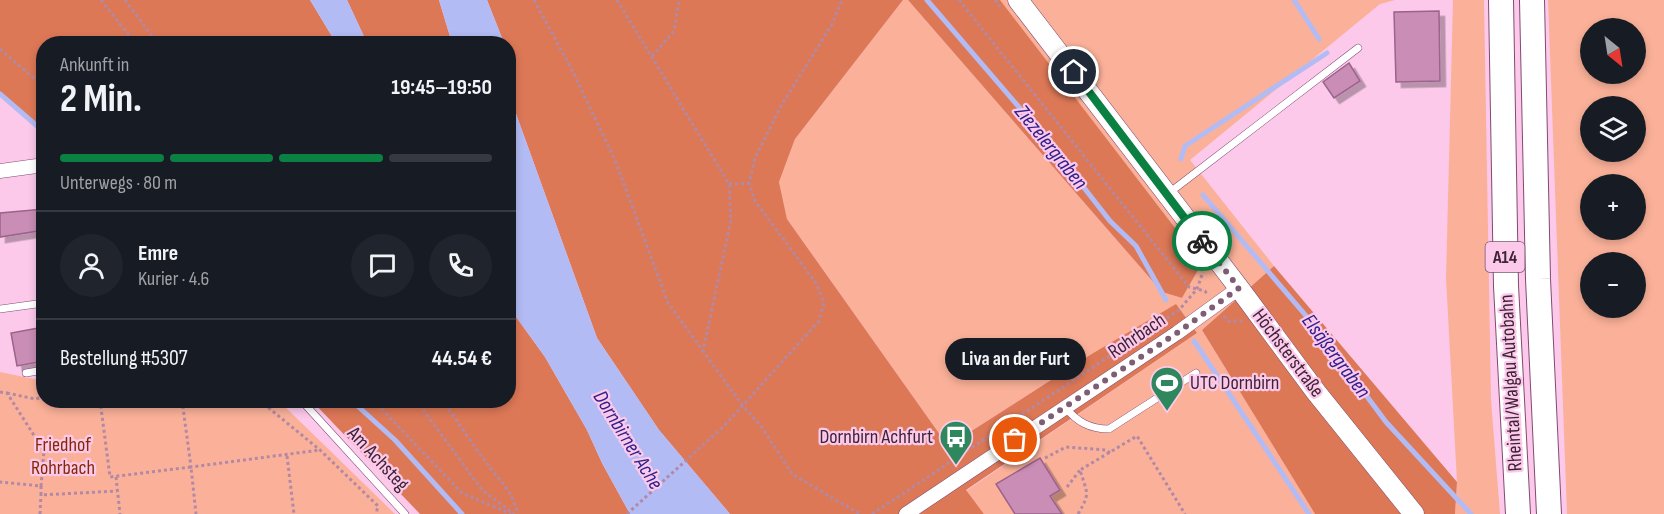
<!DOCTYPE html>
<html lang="de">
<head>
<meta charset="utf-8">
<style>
  body { margin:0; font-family:"Sofia Sans Condensed",sans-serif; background:#20242c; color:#f1f3f6; height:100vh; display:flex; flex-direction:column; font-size:22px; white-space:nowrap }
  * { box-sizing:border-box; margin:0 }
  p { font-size:20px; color:#9ea1a6 }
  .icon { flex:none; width:33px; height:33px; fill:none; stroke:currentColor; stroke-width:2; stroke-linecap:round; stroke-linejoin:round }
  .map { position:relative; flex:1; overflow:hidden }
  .panel { position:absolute; left:36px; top:36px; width:480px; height:372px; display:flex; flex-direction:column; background:#171b24; border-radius:24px; box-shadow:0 3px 9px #0003 }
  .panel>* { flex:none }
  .needle { width:39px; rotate:150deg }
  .buttons { position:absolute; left:1580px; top:18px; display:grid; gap:12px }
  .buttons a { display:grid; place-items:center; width:66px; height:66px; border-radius:50%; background:#171b24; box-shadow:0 3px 9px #0003; font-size:30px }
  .pin { position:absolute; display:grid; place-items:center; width:51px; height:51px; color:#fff; margin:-26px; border:3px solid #fff; border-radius:50%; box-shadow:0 2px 6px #0007 }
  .courier { position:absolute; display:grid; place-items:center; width:60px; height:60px; margin:-30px; border:4px solid #0b8043; border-radius:50%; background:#fff; color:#222; box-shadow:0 2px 8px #0007 }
  .bubble { position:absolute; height:42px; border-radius:21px; background:#171b24; box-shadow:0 3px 9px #0003; font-size:20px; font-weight:700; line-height:42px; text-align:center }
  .overview em { font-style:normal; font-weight:700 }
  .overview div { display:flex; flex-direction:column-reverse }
  .overview { display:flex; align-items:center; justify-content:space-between; height:102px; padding:0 24px }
  h1 { font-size:39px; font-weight:700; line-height:45px }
  .bar { display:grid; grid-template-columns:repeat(4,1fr); gap:9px 6px; align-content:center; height:72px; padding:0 24px }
  .bar i { height:8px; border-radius:4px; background:#363941 }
  .bar .selected { background:#0b8043 }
  .bar p { grid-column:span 4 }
  .line { display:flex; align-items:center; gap:15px; padding:0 24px; border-top:2px solid #363941 }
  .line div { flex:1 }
  .round { display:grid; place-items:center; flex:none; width:63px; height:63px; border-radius:32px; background:#20242c }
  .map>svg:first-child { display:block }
  .green { fill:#fbb199; fill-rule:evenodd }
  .forest { fill:#dd7857 }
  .water { fill:#b3bbf4 }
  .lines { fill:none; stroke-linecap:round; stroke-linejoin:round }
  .stream { stroke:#b3bbf4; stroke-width:5 }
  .building { fill:#c98db6; stroke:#9c638b; stroke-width:1.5; filter:url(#shadow) }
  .lane-casing { stroke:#814b71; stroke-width:8 }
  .street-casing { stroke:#814b71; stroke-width:15 }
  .secondary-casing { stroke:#814b71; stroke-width:21 }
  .highway-casing { stroke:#814b71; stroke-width:26 }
  .path { stroke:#b289a5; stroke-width:3; stroke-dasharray:3 3; stroke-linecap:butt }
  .lane { stroke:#fff; stroke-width:7 }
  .street { stroke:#fff; stroke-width:14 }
  .secondary { stroke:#fff; stroke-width:20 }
  .highway { stroke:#fff; stroke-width:24 }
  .done { stroke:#7f5e75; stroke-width:6; stroke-dasharray:0 10.8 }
  .route { stroke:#0b8043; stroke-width:8 }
  .labels { text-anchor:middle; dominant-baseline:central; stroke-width:4.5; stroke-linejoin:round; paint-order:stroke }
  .shield { fill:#fcc9eb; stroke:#76566c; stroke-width:1.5 }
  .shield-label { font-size:18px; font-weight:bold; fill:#3c2435 }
  .street-label { font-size:20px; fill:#3c2435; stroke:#fcc9eb }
  .poi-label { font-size:20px; fill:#3c2435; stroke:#fcc9eb; text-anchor:start }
  .park-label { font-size:20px; fill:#842904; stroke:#fcc9eb }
  .water-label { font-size:21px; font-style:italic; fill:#2d218b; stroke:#fcc9eb }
</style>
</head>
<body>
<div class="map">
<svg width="1664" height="514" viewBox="0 0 1664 514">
  <defs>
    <filter id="shadow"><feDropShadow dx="5.5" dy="5.5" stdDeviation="0" flood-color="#0004"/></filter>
  </defs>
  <rect width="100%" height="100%" fill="#fcc9eb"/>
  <g class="green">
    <path d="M903 0H908L1162 292 1182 298 1202 263 1082 107 992 0H1395L1380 4 1190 160 1274 266 1202 330 1315 514H984L966 491 1197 333 1090 355 948 446 787 219 779 182 795 139Z"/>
    <path d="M1453 0H1484L1491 400 1500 514H1455L1457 482 1446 278Z"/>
    <path d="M1548 0H1664V514H1567ZM1590 28H1635V74H1590ZM1590 106H1635V152H1590ZM1590 184H1635V230H1590ZM1590 262H1635V308H1590Z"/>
    <path d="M0 372 34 379 43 377 44 400 279 401 395 514H0Z"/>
  </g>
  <g class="forest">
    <path d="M0 0H310L336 43 44 44 43 132 0 94Z"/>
    <path d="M347 0H439L452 43H367Z"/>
    <path d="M487 0H903L795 139 779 182 787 219 948 446 1090 355 1176 304 1197 333 966 490 984 514H730L659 430 597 338 515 111 508 44 504 43Z"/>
    <path d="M908 0H1000L1202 263 1182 298 1162 292Z"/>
    <path d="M1274 266 1457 482 1455 514H1315L1202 330Z"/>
    <path d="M509 307 545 357 587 430 602 463 630 514H420L312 401 508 400Z"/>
  </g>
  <g class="water">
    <path d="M310 0H347L367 43H336Z"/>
    <path d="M439 0H487L504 43H452Z"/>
    <path d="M508 56 511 62 515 111 597 338 659 430 730 514H630L602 463 587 430 545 357 509 307V253L512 254 508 240Z"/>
  </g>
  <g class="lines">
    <g class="stream">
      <path d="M927 0 1042 134 1110 221 1136 246 1166 300"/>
      <path d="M1294 0 1319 39"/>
      <path d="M0 94 44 132"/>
      <path d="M1181 159 1185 146 1327 53"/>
      <path d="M1203 195 1313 324 1386 422 1471 514"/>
      <path d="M1194 341 1309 514"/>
      <path d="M351 400 395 440 462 514"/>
    </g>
  </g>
  <g class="building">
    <path d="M1439 11 1440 81 1396 82 1394 12Z"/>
    <path d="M1349 63 1360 81 1334 98 1323 82Z"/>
    <path d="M44 209V226L38 227V231L0 237V213Z"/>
    <path d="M44 327V361L17 366 11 333Z"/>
    <path d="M1040 458 1060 490 1050 496 1062 514H1015L996 484Z"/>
  </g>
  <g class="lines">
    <g class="lane-casing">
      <g id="lane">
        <path d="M1169 193 1358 48"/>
        <path d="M0 309 44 303"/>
        <path d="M26 373 44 370"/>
        <path d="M301 400 405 514"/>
        <path d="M1065 407C1077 422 1090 429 1109 429L1196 373"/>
      </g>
    </g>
    <g class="street-casing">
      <g id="street">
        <path d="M0 171 44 165"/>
        <path d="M906 514 1177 333 1239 288"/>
      </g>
    </g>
    <g class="secondary-casing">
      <path id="secondary" d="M1018 0 1239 288 1316 392 1414 514"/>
    </g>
    <g class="highway-casing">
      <g id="highway">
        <path d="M1501 0 1506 286 1518 514"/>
        <path d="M1532 0 1538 279 1549 514"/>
      </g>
    </g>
    <g class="path">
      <path d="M101 0 136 44"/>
      <path d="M125 0 158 44"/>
      <path d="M534 0 571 68 615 160 668 303 743 406 761 426 792 474 860 514"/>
      <path d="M617 0 729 184 731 220 703 351"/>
      <path d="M959 0 1189 287 1205 291 1207 294"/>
      <path d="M995 0 1000 7"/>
      <path d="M0 49 44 87"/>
      <path d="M652 56 674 31 679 0"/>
      <path d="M729 184 749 183"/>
      <path d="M1224 316 1228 321H1242"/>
      <path d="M0 392 7 393 44 451 41 486 0 482"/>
      <path d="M7 393 35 399 44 397"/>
      <path d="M100 400 110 477 191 467 196 514"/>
      <path d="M182 400 191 467 320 450"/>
      <path d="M259 400 320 450 378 506 376 514"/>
      <path d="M373 400 462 493 511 514"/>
      <path d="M416 400 482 490 514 514"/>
      <path d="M441 400C458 420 470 442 486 462 500 482 511 488 518 514"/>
      <path d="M287 456 294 514"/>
      <path d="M1045 458 1066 447 1106 450 1110 453"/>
      <path d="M116 477 120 514"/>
      <path d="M41 486V495L117 491"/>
      <path d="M1067 487 1080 470"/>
      <path d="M40 514 41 495"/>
      <path d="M627 514 725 425 819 321 824 303 816 283 755 201 749 183 755 158 781 106 832 24 842 0"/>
      <path d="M872 514 1179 310 1197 289 1203 272"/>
      <path d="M1078 514C1091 492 1087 494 1080 470L1137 436 1185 514"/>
    </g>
    <use href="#lane" class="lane"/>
    <use href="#street" class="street"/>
    <use href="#secondary" class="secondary"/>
    <use href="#highway" class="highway"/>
  </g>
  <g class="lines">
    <path class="done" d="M1015 440 1177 333 1239 288 1202 241"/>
    <path class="route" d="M1074 72 1202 241"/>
  </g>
  <defs>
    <g id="stadium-pin" transform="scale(1.725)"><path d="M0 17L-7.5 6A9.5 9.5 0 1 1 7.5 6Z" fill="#2f875d" stroke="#fcc9eb"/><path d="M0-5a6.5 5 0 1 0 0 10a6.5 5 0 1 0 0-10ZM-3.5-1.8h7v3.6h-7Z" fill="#fff"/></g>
    <g id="bus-pin" transform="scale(1.725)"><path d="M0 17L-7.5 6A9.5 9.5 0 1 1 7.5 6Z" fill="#2f875d" stroke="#fcc9eb"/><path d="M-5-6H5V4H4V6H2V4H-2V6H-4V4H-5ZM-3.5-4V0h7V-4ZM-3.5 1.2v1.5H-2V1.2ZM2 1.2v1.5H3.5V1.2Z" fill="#fff"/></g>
  </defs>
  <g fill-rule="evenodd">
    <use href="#stadium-pin" x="1167" y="383"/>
    <use href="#bus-pin" x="956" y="437"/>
  </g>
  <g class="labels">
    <rect class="shield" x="1485.5" y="242" width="39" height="30" rx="4.5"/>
    <g class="shield-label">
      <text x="1505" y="257">A14</text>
    </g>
    <g class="street-label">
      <text transform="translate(1137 336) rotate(-34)">Rohrbach</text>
      <text transform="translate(1288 353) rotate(53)">Höchsterstraße</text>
      <text transform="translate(1511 383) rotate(-93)">Rheintal/Walgau Autobahn</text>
      <text transform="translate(378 459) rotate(47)">Am Achsteg</text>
    </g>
    <g class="poi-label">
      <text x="1190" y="383">UTC Dornbirn</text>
      <text x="933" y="437" text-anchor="end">Dornbirn Achfurt</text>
    </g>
    <g class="park-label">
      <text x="63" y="445">Friedhof<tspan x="63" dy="23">Rohrbach</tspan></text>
    </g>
    <g class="water-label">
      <text transform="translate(1051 147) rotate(51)">Ziezelergraben</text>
      <text transform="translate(1336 356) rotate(53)">Elsäßergraben</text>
      <text transform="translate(628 440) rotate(58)">Dornbirner Ache</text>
    </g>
  </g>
</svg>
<div class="buttons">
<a><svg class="needle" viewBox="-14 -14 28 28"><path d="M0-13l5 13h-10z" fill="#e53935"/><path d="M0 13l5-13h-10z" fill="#9ea1a6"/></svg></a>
<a><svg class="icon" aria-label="layers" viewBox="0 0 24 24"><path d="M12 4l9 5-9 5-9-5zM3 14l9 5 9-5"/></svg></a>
<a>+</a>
<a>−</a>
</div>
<div class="pin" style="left:1015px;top:440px;background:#ea580c"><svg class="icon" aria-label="bag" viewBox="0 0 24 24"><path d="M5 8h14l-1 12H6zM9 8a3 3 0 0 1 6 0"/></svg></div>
<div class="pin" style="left:1074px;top:72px;background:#1f2937"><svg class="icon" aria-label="home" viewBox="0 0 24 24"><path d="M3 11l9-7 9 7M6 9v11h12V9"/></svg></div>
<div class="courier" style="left:1202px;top:241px"><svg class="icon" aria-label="bike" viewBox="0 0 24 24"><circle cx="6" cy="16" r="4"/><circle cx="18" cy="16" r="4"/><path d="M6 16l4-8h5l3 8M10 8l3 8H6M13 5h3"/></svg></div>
<div class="bubble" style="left:945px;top:338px;width:141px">Liva an der Furt</div>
<section class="panel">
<div class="overview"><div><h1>2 Min.</h1><p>Ankunft in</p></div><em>19:45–19:50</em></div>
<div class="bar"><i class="selected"></i><i class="selected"></i><i class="selected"></i><i></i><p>Unterwegs · 80 m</p></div>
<div class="line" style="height:108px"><a class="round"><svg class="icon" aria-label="person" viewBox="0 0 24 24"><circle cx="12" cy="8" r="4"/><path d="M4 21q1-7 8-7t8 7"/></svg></a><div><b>Emre</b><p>Kurier · 4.6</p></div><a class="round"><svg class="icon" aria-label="chat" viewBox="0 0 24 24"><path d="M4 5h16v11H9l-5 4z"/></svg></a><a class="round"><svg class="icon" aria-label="phone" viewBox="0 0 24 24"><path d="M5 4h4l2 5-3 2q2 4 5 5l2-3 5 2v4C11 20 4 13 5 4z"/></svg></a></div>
<div class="line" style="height:78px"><div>Bestellung #5307</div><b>44.54 €</b></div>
</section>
</div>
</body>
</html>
